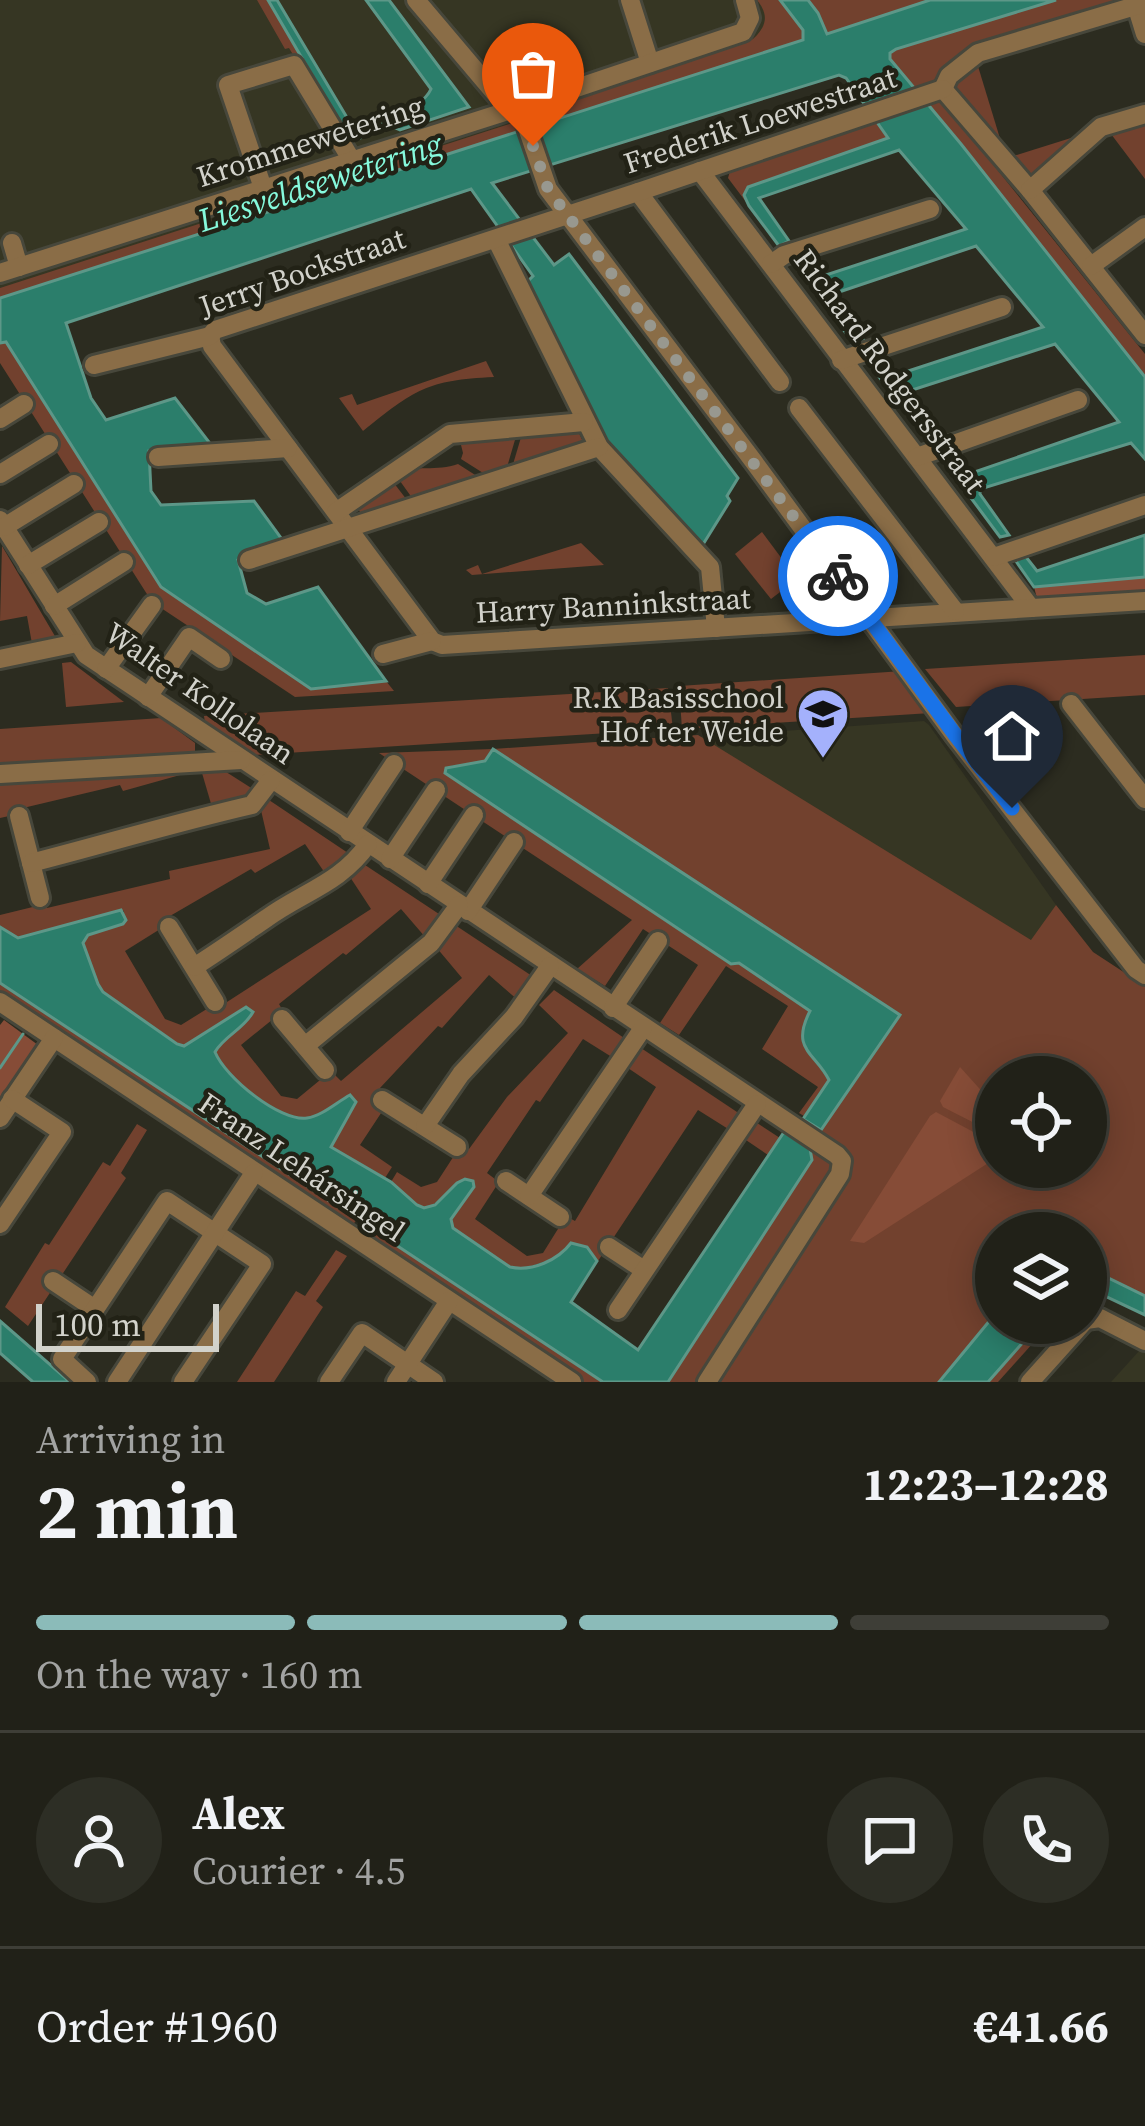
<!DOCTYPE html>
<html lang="en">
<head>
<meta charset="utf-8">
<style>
  body { margin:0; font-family:"Source Serif 4",serif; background:#2d2e25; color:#f1f3f6; height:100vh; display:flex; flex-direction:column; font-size:45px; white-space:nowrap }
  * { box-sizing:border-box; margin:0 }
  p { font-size:39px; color:#a2a3a2 }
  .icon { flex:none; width:66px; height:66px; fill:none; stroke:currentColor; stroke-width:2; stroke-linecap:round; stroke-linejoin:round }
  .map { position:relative; height:1382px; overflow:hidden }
  .sheet { display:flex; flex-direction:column; background:#212118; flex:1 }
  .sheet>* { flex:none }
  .tools { position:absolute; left:975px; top:1056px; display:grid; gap:24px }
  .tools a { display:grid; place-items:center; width:132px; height:132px; border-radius:50%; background:#212118; box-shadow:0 6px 30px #0003,0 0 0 3px #3e3e37; font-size:60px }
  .scale { position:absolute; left:36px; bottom:30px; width:183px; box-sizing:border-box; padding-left:12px; border:6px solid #d2d2cb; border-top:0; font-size:33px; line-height:42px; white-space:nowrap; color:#d2d2cb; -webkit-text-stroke:9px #222216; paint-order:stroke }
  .pin { position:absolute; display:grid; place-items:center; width:102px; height:102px; color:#fff; margin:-123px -51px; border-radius:50% 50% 50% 0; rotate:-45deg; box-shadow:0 0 12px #0007 }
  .pin .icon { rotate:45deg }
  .courier { position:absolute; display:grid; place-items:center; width:120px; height:120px; margin:-60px; border:9px solid #1a73e8; border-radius:50%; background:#fff; color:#222; box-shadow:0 3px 15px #0007 }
  .overview em { font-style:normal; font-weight:700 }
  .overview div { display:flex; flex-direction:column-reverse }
  .overview { display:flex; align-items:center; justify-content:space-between; height:204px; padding:0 36px }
  h1 { font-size:78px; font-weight:700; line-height:90px }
  .bar { display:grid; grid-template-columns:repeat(4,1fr); gap:18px 12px; align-content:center; height:144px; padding:0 36px }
  .bar i { height:15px; border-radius:9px; background:#3e3e37 }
  .bar .current { background:#8bbbb9 }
  .bar p { grid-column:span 4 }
  .line { display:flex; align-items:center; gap:30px; padding:0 36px; border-top:3px solid #3e3e37 }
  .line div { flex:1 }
  .round { display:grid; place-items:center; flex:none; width:126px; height:126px; border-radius:63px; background:#2d2e25 }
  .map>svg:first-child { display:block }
  .built { fill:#363623 }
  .green { fill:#72412e; fill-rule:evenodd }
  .forest { fill:#864c37 }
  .water { fill:#2b7e6b; stroke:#5d9788; stroke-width:3 }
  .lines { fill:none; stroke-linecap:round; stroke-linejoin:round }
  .stream { stroke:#5d9788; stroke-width:3 }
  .minor-casing { stroke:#47473b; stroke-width:24 }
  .minor { stroke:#8a6d47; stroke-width:18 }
  .done { stroke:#98988f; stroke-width:12; stroke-dasharray:0 21.6 }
  .route { stroke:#1a73e8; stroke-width:15 }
  .labels { text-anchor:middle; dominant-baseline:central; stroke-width:9; stroke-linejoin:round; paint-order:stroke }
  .street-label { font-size:30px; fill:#d2d2cb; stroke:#222216 }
  .poi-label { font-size:30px; fill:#d2d2cb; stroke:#222216; text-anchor:end }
  .water-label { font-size:33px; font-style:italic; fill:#86fadd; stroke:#222216 }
</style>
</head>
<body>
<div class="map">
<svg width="1145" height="1382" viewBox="0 0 1145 1382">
  <rect width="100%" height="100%" fill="#2c2c20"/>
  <g class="built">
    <path d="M0 0H996L0 296Z"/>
    <path d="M924 721 929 725 1056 905 1032 941 697 737Z"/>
    <path d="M1140 1350 1145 1352V1382H1111Z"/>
  </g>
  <g class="green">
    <path d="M257 0H268L311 73 306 76 289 48 285 49Z"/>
    <path d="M757 0H780L803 30V40L536 127 533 121 536 109 753 39C767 26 769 15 757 0Z"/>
    <path d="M808 0H930L826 34 818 13Z"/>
    <path d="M1056 0H1123L990 41 964 52 934 84 918 95 890 60V53L896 49Z"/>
    <path d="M977 63 1002 145 954 87 959 77Z"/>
    <path d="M940 98 1145 354V377L925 103Z"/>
    <path d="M1145 117V179L1108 130Z"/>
    <path d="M877 122 889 138 748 187 744 195 749 206 728 178 730 171Z"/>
    <path d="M512 123 520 132 0 298V288Z"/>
    <path d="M1090 132 1031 181 1010 157Z"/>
    <path d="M6 341 161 587 311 689 386 681 394 691 295 697 152 602 0 363V343Z"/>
    <path d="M486 361 494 377C427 380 414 390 363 431L339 398 352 394 357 405Z"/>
    <path d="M559 427 579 433 586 448 511 471 522 434Z"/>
    <path d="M517 433 505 474 491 478 461 459 463 453 459 437Z"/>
    <path d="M458 464 483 480 415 502 395 474C415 464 437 472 458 464Z"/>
    <path d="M390 478 410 504 364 517 354 504Z"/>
    <path d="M762 532 797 579 771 599 735 554Z"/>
    <path d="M581 543 604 565 472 575 466 570 478 565 482 574Z"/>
    <path d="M2 546 59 643 33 649 27 616 0 621Z"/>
    <path d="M1145 655V695L956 707 925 669Z"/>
    <path d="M71 662 124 702 66 707 62 663Z"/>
    <path d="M903 671 931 713 682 729 679 686Z"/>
    <path d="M668 688 673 729 254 755 205 723 204 716Z"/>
    <path d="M161 718 195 743V752L0 766V729Z"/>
    <path d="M698 735 1031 940 1056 905 1093 952 1145 986V1296L1086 1267V1233H996V1313L939 1382H668L812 1160 810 1149 821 1130 900 1015 494 750 485 761 451 766 810 1012 829 1080 804 1116 799 1113 818 1087 762 1049 788 1006 726 966 679 1035 660 1023 698 965 643 929 605 986 577 969 632 920 379 753 493 749ZM996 1077H1086V1167H996Z"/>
    <path d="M198 770 123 791 120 785 23 808V813L0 818V783Z"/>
    <path d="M223 770 256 791 250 799 212 807 202 773Z"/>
    <path d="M266 798 351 855 327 876 305 844 255 873 251 869 170 916 173 921 125 951 165 1019 181 1025 210 1007 213 1011 371 909 350 877 362 863 442 916 426 938 401 909 346 955 343 953 279 1004 283 1011 241 1045 281 1096 297 1099 331 1071 341 1081 462 978 436 947 452 923 535 978 519 1001 489 975 442 1028 438 1026 380 1088 391 1098 360 1145 392 1167 385 1178 330 1147 356 1103 351 1095C337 1102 322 1116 307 1118 279 1123 225 1077 215 1052L220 1043 249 1019 184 1047 177 1045 103 992 98 984 83 943 88 936 123 924 124 911 120 910 17 938 0 927V915L45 904 47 908 170 879 169 871 270 849 260 806Z"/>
    <path d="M0 983 357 1219 350 1229 0 998Z"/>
    <path d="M554 990 627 1040 615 1059 583 1039 540 1102 536 1100 487 1173 499 1182 475 1219 527 1256 543 1253 566 1216 575 1221 656 1087 625 1066 638 1046 743 1116 733 1132 698 1110 598 1261 587 1247 520 1270 510 1267 453 1229 450 1219 474 1188 457 1183C423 1217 425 1213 391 1182L397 1172 421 1187 437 1182 461 1145 469 1149 507 1097 568 1033 539 1005Z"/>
    <path d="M754 1121 780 1138 768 1155 743 1138Z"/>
    <path d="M137 1124 147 1130 121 1173 126 1178 28 1326 5 1307 45 1243 49 1245 103 1162 110 1166Z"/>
    <path d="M364 1224 603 1382H579L357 1235Z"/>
    <path d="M336 1250 347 1256 316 1301 323 1307 274 1382H237L296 1291 305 1296Z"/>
    <path d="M1040 1323H1051L998 1382H988Z"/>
  </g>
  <g class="forest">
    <path d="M1145 577V595L1038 602 1034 587Z"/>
    <path d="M4 1020 38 1045 0 1101V1025Z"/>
    <path d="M960 1067 996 1107V1134L943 1107 940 1101Z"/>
    <path d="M936 1112 996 1144V1158L864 1243 850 1241 930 1116Z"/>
  </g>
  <g class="water">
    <path d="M268 0H277L358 136 378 126 380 129 351 142Z"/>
    <path d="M366 0H389L469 107 400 130 384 123C399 114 424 105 431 89Z"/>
    <path d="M780 0H808L818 13 827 34 930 0H1056L896 49 890 53V59L961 144 1145 377V459L1131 443 980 489V494L1009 535 1000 537 945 463 954 458 966 475 1119 422 1055 344 909 391 907 396 937 437 930 443 870 365 879 359 893 376 1043 327 976 246 839 292 836 302 863 339 854 344 796 266 804 261 817 278 966 229 899 150 759 198 789 241 779 246 749 206 744 195 748 187 888 138 846 78 839 75 492 183 554 265 569 254 738 478 727 496 730 501 702 546C675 516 645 487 619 456 578 406 553 340 528 281L533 276 471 189 66 323 91 398 106 420 175 398 212 446 149 451 151 491 161 505 254 501 284 542 238 560 247 593 266 604 318 587 386 681 311 689 161 587 6 342 0 343V298L803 40V30Z"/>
    <path d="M1145 535V577L1034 587 1013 557 1023 553 1037 571Z"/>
    <path d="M493 749 900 1015 821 1130 803 1119 829 1080C815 1052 790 1050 810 1011L739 963 731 964 445 773 446 768 485 761Z"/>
    <path d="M121 910 126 920 123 924 88 935 83 943 98 984 103 992 177 1044 184 1046 246 1007 253 1012C244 1029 224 1036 215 1052 225 1077 280 1122 307 1118 322 1116 337 1102 350 1095L356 1102 331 1147 391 1182 417 1205 424 1208 435 1205 457 1183 465 1179 473 1181 474 1187 451 1219 453 1228 510 1267C532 1272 558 1260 571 1243L587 1247 597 1261 571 1302 638 1350 784 1132 810 1149 812 1160 668 1382H603L0 983V927L18 938Z"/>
    <path d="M1086 1267 1145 1296V1315L1086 1287Z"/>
    <path d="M996 1313V1323H1040L988 1382H939Z"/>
    <path d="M0 1321 70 1382H33L0 1353Z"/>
  </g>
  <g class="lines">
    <path class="stream" d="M0 1068 23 1034"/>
    <g class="minor-casing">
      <g id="minor">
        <path d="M416 0 509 110"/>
        <path d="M630 0 650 63"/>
        <path d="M1136 5 1145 34"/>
        <path d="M943 89 1030 190 1145 335"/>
        <path d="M943 89 949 76 978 53 1145 3"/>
        <path d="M520 107 548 189 754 462 955 736 1136 969 1145 975"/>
        <path d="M700 171 1031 608"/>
        <path d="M263 188 228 85 294 65 351 159"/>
        <path d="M1030 190 1101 127 1145 114"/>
        <path d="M638 192 780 382"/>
        <path d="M496 239 599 447 710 567 716 628"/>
        <path d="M12 243 19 267"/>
        <path d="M771 264 784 255 930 209"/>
        <path d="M1091 266 1145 227"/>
        <path d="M0 273 520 107 743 32 750 18 745 0"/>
        <path d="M210 336 212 346 432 641 442 645 1145 601"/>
        <path d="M841 360 1002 307"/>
        <path d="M94 365 210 336 215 330 638 192 943 89"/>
        <path d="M799 408 955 611"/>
        <path d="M0 419 24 404"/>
        <path d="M158 457 288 448"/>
        <path d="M917 457 1078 400"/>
        <path d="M0 474 49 444"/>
        <path d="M336 512 450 434 584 422"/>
        <path d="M0 520 86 655 837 1155 842 1161 840 1174 707 1382"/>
        <path d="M4 527 74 484"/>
        <path d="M994 557 1145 505"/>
        <path d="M249 560 599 447"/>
        <path d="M28 565 99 522"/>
        <path d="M54 606 124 562"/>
        <path d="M383 654 432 641"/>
        <path d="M0 659 77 643"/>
        <path d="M106 669 152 605"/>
        <path d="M148 697 189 637 221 659"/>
        <path d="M1071 704 1145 799"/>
        <path d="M0 774 241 760"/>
        <path d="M19 816 40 898"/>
        <path d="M349 832 394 764"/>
        <path d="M390 859 436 790"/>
        <path d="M31 863C105 844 178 822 252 805L271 780"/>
        <path d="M428 884 474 815"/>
        <path d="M468 911 514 842"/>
        <path d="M169 927 215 1002"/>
        <path d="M194 967C219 951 242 935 267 918 303 892 341 883 368 844"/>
        <path d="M0 1002 572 1382"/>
        <path d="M613 1008 658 941"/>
        <path d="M282 1019 325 1070"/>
        <path d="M305 1046 431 943 459 905"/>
        <path d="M382 1100 457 1147"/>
        <path d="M0 1118 54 1038"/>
        <path d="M425 1126 461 1074 514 1017 550 966"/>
        <path d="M506 1181 560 1217"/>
        <path d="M529 1196 643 1028"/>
        <path d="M0 1224 62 1132 12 1099"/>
        <path d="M609 1247 644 1270"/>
        <path d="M53 1281 95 1309"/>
        <path d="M618 1310 757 1104"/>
        <path d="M1086 1320 1100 1318 1145 1341"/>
        <path d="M87 1382 62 1359 167 1201 262 1264 183 1382"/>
        <path d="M117 1382 254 1173"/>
        <path d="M329 1382 362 1333 434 1382"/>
        <path d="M396 1382 449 1301"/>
        <path d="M1030 1382 1083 1323"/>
      </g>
    </g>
    <use href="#minor" class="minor"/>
  </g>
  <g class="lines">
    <path class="done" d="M533 146 548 189 838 576"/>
    <path class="route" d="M838 576 956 736 1012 808"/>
  </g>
  <defs>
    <g id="school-pin" transform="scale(2.7)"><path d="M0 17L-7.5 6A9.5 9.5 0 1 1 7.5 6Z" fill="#a4b1fc" stroke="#222216"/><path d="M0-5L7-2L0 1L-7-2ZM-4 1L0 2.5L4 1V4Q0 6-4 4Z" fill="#111"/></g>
  </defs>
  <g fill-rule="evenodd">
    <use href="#school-pin" x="823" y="714"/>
  </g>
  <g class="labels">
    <g class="street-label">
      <text transform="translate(760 120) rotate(-18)">Frederik Loewestraat</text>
      <text transform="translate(310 141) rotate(-18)">Krommewetering</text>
      <text transform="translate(302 272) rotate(-19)">Jerry Bockstraat</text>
      <text transform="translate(890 371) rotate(53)">Richard Rodgersstraat</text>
      <text transform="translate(613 605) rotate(-3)">Harry Banninkstraat</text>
      <text transform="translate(200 693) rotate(35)">Walter Kollolaan</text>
      <text transform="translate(302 1167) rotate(34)">Franz Lehársingel</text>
    </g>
    <g class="poi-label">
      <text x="784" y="697">R.K Basisschool<tspan x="784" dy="34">Hof ter Weide</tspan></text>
    </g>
    <g class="water-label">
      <text transform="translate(320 182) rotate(-18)">Liesveldsewetering</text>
    </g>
  </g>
</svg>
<div class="tools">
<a><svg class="icon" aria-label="locate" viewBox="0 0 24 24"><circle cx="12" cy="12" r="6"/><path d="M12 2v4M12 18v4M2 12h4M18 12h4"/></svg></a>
<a><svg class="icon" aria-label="layers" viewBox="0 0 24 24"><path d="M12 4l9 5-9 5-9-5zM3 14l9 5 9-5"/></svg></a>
</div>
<div class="scale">100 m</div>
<div class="pin" style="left:533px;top:146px;background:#ea580c"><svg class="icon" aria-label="bag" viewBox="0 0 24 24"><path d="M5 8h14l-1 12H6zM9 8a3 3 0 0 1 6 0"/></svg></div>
<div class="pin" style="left:1012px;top:808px;background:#1f2937"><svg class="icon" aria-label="home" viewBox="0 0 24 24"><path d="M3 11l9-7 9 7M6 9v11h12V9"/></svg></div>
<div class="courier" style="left:838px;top:576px"><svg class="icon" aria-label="bike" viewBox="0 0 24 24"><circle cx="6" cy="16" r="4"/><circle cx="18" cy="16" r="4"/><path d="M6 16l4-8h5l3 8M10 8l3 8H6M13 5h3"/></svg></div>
</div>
<section class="sheet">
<div class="overview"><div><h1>2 min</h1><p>Arriving in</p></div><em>12:23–12:28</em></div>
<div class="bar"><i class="current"></i><i class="current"></i><i class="current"></i><i></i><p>On the way · 160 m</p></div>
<div class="line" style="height:216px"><a class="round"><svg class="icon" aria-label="person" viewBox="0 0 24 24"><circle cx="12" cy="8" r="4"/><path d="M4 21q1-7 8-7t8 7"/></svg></a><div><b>Alex</b><p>Courier · 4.5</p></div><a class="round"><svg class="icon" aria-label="chat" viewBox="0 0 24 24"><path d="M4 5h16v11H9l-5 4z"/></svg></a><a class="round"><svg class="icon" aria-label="phone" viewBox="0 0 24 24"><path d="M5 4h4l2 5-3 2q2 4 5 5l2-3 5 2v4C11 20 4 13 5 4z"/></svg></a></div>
<div class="line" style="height:156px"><div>Order #1960</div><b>€41.66</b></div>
</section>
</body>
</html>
